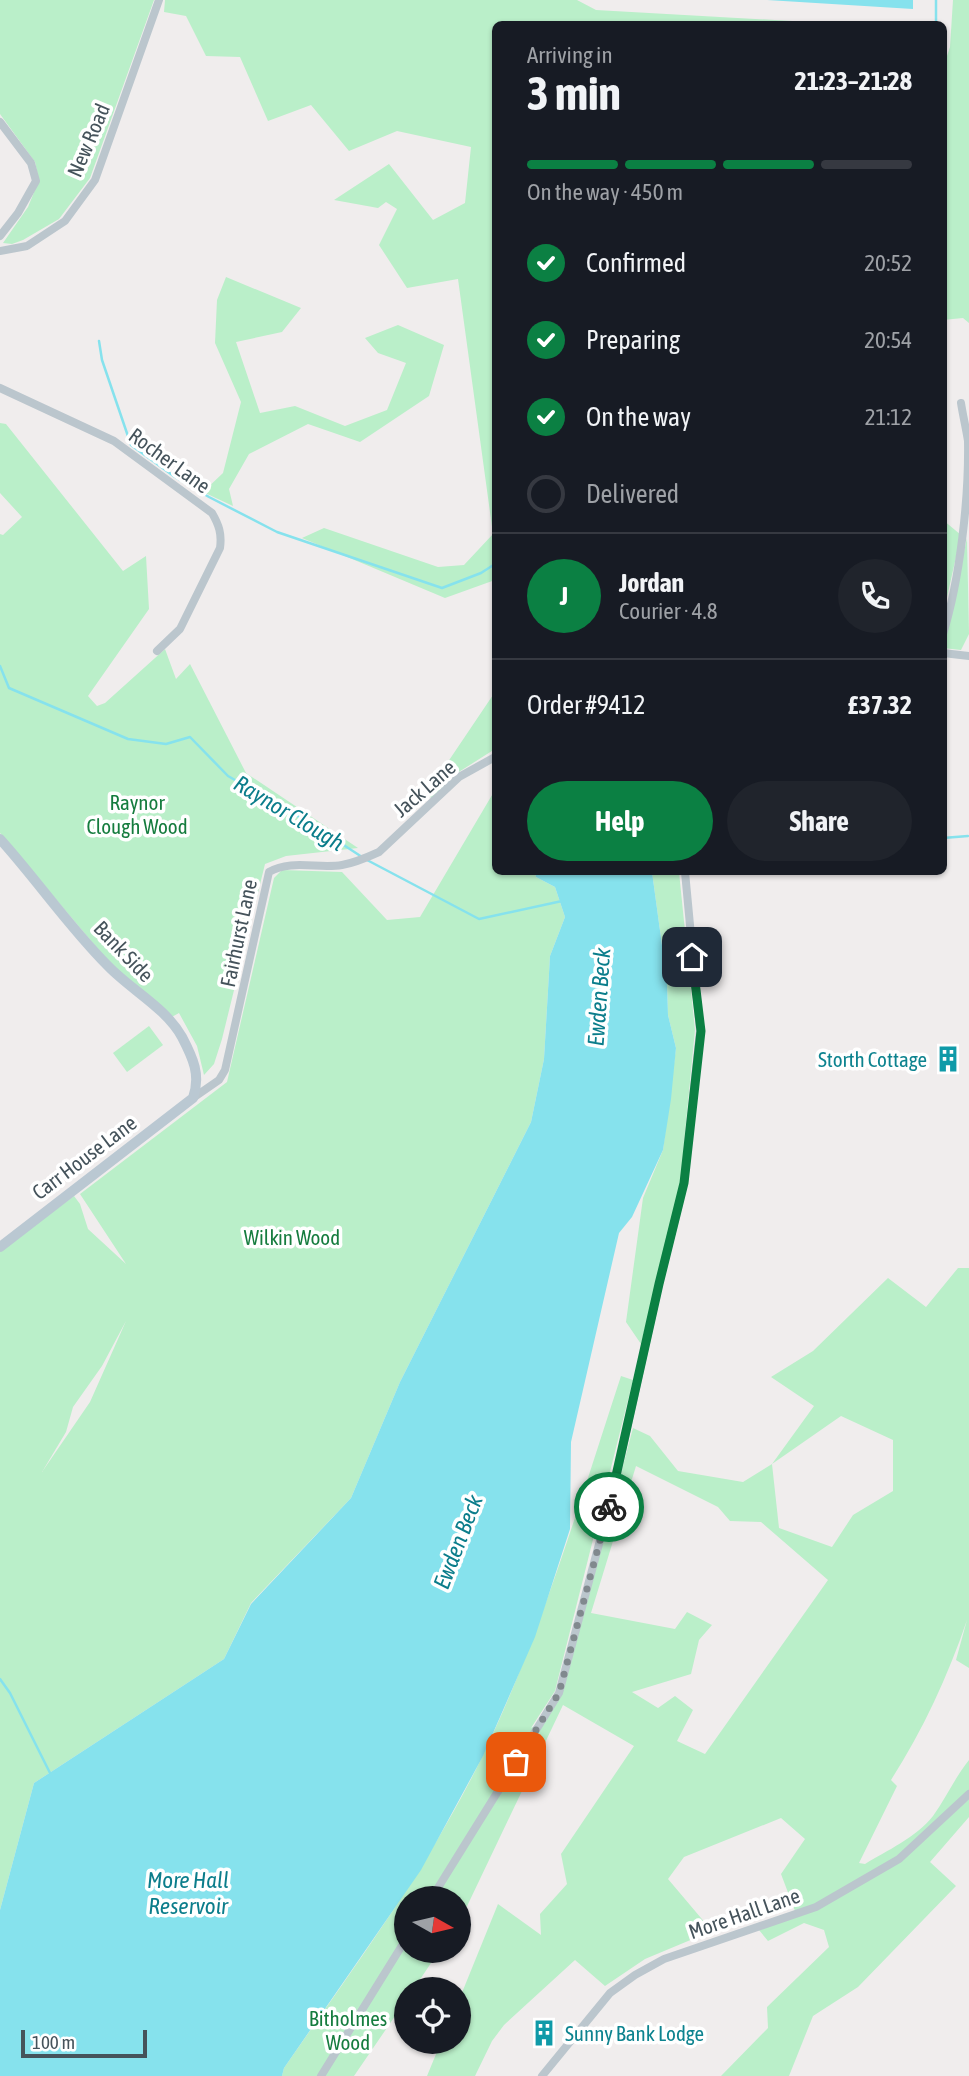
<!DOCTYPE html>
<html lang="en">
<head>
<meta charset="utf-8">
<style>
  body { margin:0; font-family:"Asap Condensed",sans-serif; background:#20242c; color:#f1f3f6; height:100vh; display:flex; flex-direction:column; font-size:26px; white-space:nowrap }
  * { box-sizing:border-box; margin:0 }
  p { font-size:23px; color:#9ea1a6 }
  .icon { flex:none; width:38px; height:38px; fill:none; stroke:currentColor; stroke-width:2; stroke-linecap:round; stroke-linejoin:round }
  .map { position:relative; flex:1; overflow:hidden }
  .sheet { position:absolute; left:492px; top:21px; width:455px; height:854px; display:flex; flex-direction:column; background:#171b24; border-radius:10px; box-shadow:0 2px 5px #0004 }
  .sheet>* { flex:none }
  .needle { width:46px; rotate:98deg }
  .buttons { position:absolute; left:394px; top:1886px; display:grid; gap:14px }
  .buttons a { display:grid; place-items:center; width:77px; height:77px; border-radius:50%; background:#171b24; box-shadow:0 2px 5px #0004; font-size:35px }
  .scale { position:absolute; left:21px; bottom:18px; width:126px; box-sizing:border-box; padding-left:7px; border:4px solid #45535b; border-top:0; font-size:19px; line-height:24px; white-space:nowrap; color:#45535b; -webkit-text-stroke:5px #fff; paint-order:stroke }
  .pin { position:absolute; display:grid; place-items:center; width:60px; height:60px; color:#fff; margin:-30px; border-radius:14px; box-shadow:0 4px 10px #0006 }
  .courier { position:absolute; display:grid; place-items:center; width:70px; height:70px; margin:-35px; border:5px solid #0b8043; border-radius:50%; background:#fff; color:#222; box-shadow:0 2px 9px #0007 }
  .head em { font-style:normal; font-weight:700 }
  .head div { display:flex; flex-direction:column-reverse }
  .head { display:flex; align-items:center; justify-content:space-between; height:119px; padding:0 35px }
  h1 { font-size:46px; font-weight:700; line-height:52px }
  .bar { display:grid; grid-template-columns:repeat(4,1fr); gap:10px 7px; align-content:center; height:84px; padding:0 35px }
  .bar i { height:9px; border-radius:5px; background:#363941 }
  .bar .on { background:#0b8043 }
  .bar p { grid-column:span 4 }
  .line { display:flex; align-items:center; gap:18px; padding:0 35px; border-top:2px solid #363941 }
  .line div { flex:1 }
  .round { display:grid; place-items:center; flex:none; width:74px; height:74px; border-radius:37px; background:#20242c }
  ol { padding:0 35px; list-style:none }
  li { display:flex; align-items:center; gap:21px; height:77px }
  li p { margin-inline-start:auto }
  li .icon { padding:7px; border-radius:50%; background:#0b8043; color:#fff; stroke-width:4 }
  li:last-child { color:#9ea1a6 }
  li i { width:38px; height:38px; border:4px solid #363941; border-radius:50% }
  .cta { display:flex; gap:14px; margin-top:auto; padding:14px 35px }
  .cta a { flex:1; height:80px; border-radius:42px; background:#0b8043; color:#fff; font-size:28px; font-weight:700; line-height:80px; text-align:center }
  .cta a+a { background:#20242c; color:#f1f3f6 }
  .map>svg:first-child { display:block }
  .green { fill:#baefc9; fill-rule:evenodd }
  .water { fill:#86e2ed }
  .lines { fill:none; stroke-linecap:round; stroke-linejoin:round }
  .stream { stroke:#86e2ed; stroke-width:2.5 }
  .street { stroke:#bbc6cd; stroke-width:8 }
  .secondary { stroke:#bac8d2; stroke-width:10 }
  .done { stroke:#81898e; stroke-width:7; stroke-dasharray:0 12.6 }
  .route { stroke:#0b8043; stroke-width:9 }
  .labels { text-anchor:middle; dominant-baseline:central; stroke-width:7; stroke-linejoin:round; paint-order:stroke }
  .street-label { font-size:21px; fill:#45535b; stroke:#fff }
  .park-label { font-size:21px; fill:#157c3e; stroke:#fff }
  .culture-label { font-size:21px; fill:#0d838f; stroke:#fff; text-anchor:end }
  .water-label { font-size:23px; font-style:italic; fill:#0b7d8b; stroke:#fff }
</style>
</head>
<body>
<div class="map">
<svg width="969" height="2076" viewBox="0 0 969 2076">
  <rect width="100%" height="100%" fill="#f0eded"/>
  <g class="green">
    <path d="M0 0H154L90 178 59 219 23 240 12 244 3 243 28 207 39 180 35 162 0 114Z"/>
    <path d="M165 0H577L596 10 844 24H495V580L445 598 302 538 324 528 438 567 464 565 493 534 458 279 407 288 379 245 397 209 386 202 378 208 334 200 389 164 433 220 465 203 471 147 397 131 349 151 311 105 268 121 240 57 206 56 186 16 164 12Z"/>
    <path d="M953 0H969V323L963 318 943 320V68L950 47Z"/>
    <path d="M226 277 301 308 282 332 236 342 260 413 295 406 345 426 387 410 406 363 378 353 365 338 398 325 444 345 429 396 360 442 308 424 249 454 229 489 233 506 203 492 223 473 241 402 215 343 217 300Z"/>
    <path d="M0 423 6 424 123 571 146 556 149 609 88 696 97 706 105 703 165 649 176 679 190 664 246 773 358 848 286 856 265 864 222 1039 214 1064 204 1075 197 1046 179 1013 170 1018 108 961 0 833V534L3 535 22 517 0 493Z"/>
    <path d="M943 520 961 535 943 615Z"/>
    <path d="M967 538 969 634 961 650 943 648Z"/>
    <path d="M495 692V749L454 775 432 799 427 793Z"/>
    <path d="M495 790V872H535L536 877 555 887 565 917 550 956 544 1059 531 1122 400 1382 351 1498 251 1603 224 1659 34 1783 0 1910V1250L74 1196 80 1204 88 1229 126 1264 80 1194 227 1082 274 878 282 870 342 872 387 920 420 917ZM126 1321 90 1402 42 1472 66 1432 73 1407 102 1366Z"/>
    <path d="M652 872H679L695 1030 680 1185 641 1344 626 1322 643 1198 663 1150 676 1048 668 1015 667 982Z"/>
    <path d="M149 1026 163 1045 127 1072 113 1053Z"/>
    <path d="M958 1268H969V1668L956 1660 967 1620C948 1676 923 1730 891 1780L897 1786 859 1863 865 1864C886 1851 917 1837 933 1816 946 1798 954 1779 969 1760V1791L897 1857 816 1904 795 1911 781 1874 805 1839 781 1818 684 1857 668 1879 712 1931 645 1959 605 1986 575 1960 504 2025 492 2041 475 2076H427L441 2042H458L459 2000 498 1904 541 1935 540 1914 567 1884 561 1854 634 1746 563 1705 459 1923 458 1899H406V1951H439L413 1990H406V2000L354 2076H282L284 2068C354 1967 429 1867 483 1755 541 1634 579 1504 621 1376L633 1380 555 1691 531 1728 545 1720 562 1694 633 1428 650 1436 678 1471 743 1482 772 1464 814 1406 771 1377 813 1351 888 1278 926 1307ZM841 1416 893 1440V1491L853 1515 832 1547 779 1528 772 1464ZM636 1466 718 1507 730 1521 761 1522 828 1580 705 1754 677 1741 693 1710 675 1696 658 1708 632 1692 691 1674 699 1640 712 1625 687 1612 675 1629 591 1613Z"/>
    <path d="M969 1799V1817L930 1862 956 1886 858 1987 813 2016 789 2076H721L768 2028 767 2007 829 1947 824 1930 804 1923 768 1941 759 1930 815 1910 901 1861Z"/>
  </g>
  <g class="water">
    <path d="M767 0H913V9Z"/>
    <path d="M535 872H652L667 982 668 1015 676 1048 671 1099 663 1150 632 1217 619 1233 571 1442 570 1529 535 1637 483 1756 421 1870 284 2068 282 2076H0V1910L34 1783 224 1659 251 1604 351 1498 400 1382 531 1122 544 1059 550 956 565 917 555 887 536 877Z"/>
  </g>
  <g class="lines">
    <g class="stream">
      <path d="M936 24V0"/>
      <path d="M99 341 102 360 131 445 175 477 209 497 277 532 442 588 481 573 495 564"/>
      <path d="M0 666 9 688 128 739 166 744 190 737 228 776 313 825 362 857"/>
      <path d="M943 838 968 836"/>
      <path d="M367 860 479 919 562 901"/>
      <path d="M0 1679 10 1693 50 1773"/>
    </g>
    <g class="street">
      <path d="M0 122 31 163 36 181 18 213 0 236"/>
      <path d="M0 251 27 246 65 221 95 180 159 0"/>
      <path d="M0 388 114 441 212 513C219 525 222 534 220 548L180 629 157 651"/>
      <path d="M943 634C960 579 969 498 968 441 966 428 963 416 961 403"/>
      <path d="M943 653 969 656"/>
      <path d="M193 1098 219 1080 225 1070 269 872C291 859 318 869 342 865 354 863 368 857 379 852L459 777 495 757"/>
      <path d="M431 1899 559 1693 613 1492 659 1284 684 1183 700 1031 685 872"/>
      <path d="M321 2076 406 1939"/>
      <path d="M542 2076 610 1993 635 1975 664 1959 816 1907 899 1859 969 1794"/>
    </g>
    <path class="secondary" d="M0 839C37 880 69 927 108 966 131 990 166 1008 182 1037 193 1058 201 1075 193 1098L0 1247"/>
  </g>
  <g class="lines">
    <path class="done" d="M516 1762 559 1693 609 1507"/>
    <path class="route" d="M609 1507 659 1284 684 1183 701 1031 692 957"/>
  </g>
  <defs>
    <g id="building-bare" transform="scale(2.1)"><path d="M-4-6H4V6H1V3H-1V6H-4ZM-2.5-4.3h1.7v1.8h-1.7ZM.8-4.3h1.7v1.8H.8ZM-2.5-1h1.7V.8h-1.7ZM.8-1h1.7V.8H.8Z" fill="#0f9aa8" stroke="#fff" stroke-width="2.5" paint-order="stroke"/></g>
  </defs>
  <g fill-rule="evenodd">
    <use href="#building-bare" x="948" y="1059"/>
    <use href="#building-bare" x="544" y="2033"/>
  </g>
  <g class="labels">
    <g class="street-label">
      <text transform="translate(88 140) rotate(-67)">New Road</text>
      <text transform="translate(170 460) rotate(36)">Rocher Lane</text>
      <text transform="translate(424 788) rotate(-41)">Jack Lane</text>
      <text transform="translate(238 933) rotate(-78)">Fairhurst Lane</text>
      <text transform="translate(124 951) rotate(46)">Bank Side</text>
      <text transform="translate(84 1157) rotate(-37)">Carr House Lane</text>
      <text transform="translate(744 1913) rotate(-19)">More Hall Lane</text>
    </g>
    <g class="park-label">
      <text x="137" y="802">Raynor<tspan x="137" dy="24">Clough Wood</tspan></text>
      <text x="292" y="1237">Wilkin Wood</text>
      <text x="348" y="2018">Bitholmes<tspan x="348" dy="24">Wood</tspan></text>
    </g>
    <g class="culture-label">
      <text x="927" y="1059">Storth Cottage</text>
      <text x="565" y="2033" text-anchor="start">Sunny Bank Lodge</text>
    </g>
    <g class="water-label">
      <text transform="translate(289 813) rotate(31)">Raynor Clough</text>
      <text transform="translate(599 997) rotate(-86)">Ewden Beck</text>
      <text transform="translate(458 1542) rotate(-69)">Ewden Beck</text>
      <text x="188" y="1880">More Hall<tspan x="188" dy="26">Reservoir</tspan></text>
    </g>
  </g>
</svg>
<div class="buttons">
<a><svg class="needle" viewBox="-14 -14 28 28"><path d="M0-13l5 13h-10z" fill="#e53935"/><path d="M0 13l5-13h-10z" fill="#9ea1a6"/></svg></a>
<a><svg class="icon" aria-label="locate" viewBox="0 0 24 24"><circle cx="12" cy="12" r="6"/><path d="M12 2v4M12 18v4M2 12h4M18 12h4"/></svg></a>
</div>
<div class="scale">100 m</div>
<div class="pin" style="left:516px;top:1762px;background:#ea580c"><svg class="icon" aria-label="bag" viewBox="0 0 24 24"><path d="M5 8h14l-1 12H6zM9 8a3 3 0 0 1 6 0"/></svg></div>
<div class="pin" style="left:692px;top:957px;background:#1f2937"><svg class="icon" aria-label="home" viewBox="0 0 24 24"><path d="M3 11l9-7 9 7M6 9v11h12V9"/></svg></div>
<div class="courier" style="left:609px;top:1507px"><svg class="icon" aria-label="bike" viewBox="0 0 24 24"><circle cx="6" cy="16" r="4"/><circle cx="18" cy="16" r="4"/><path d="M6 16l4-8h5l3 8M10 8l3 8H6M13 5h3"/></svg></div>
<section class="sheet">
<div class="head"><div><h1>3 min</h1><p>Arriving in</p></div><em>21:23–21:28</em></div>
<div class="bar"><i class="on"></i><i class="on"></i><i class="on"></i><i></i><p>On the way · 450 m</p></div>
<ol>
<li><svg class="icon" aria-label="check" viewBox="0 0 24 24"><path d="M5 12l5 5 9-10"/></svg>Confirmed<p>20:52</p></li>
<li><svg class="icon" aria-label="check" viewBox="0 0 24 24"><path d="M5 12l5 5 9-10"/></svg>Preparing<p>20:54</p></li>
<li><svg class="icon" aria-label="check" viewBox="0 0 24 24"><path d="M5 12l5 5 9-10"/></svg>On the way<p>21:12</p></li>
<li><i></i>Delivered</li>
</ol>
<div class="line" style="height:126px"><b class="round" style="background:#0b8043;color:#fff">J</b><div><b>Jordan</b><p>Courier · 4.8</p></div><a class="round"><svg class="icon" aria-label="phone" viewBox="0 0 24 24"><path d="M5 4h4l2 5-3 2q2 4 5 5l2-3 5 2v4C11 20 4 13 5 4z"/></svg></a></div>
<div class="line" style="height:91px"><div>Order #9412</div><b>£37.32</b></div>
<div class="cta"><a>Help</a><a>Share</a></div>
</section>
</div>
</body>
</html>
